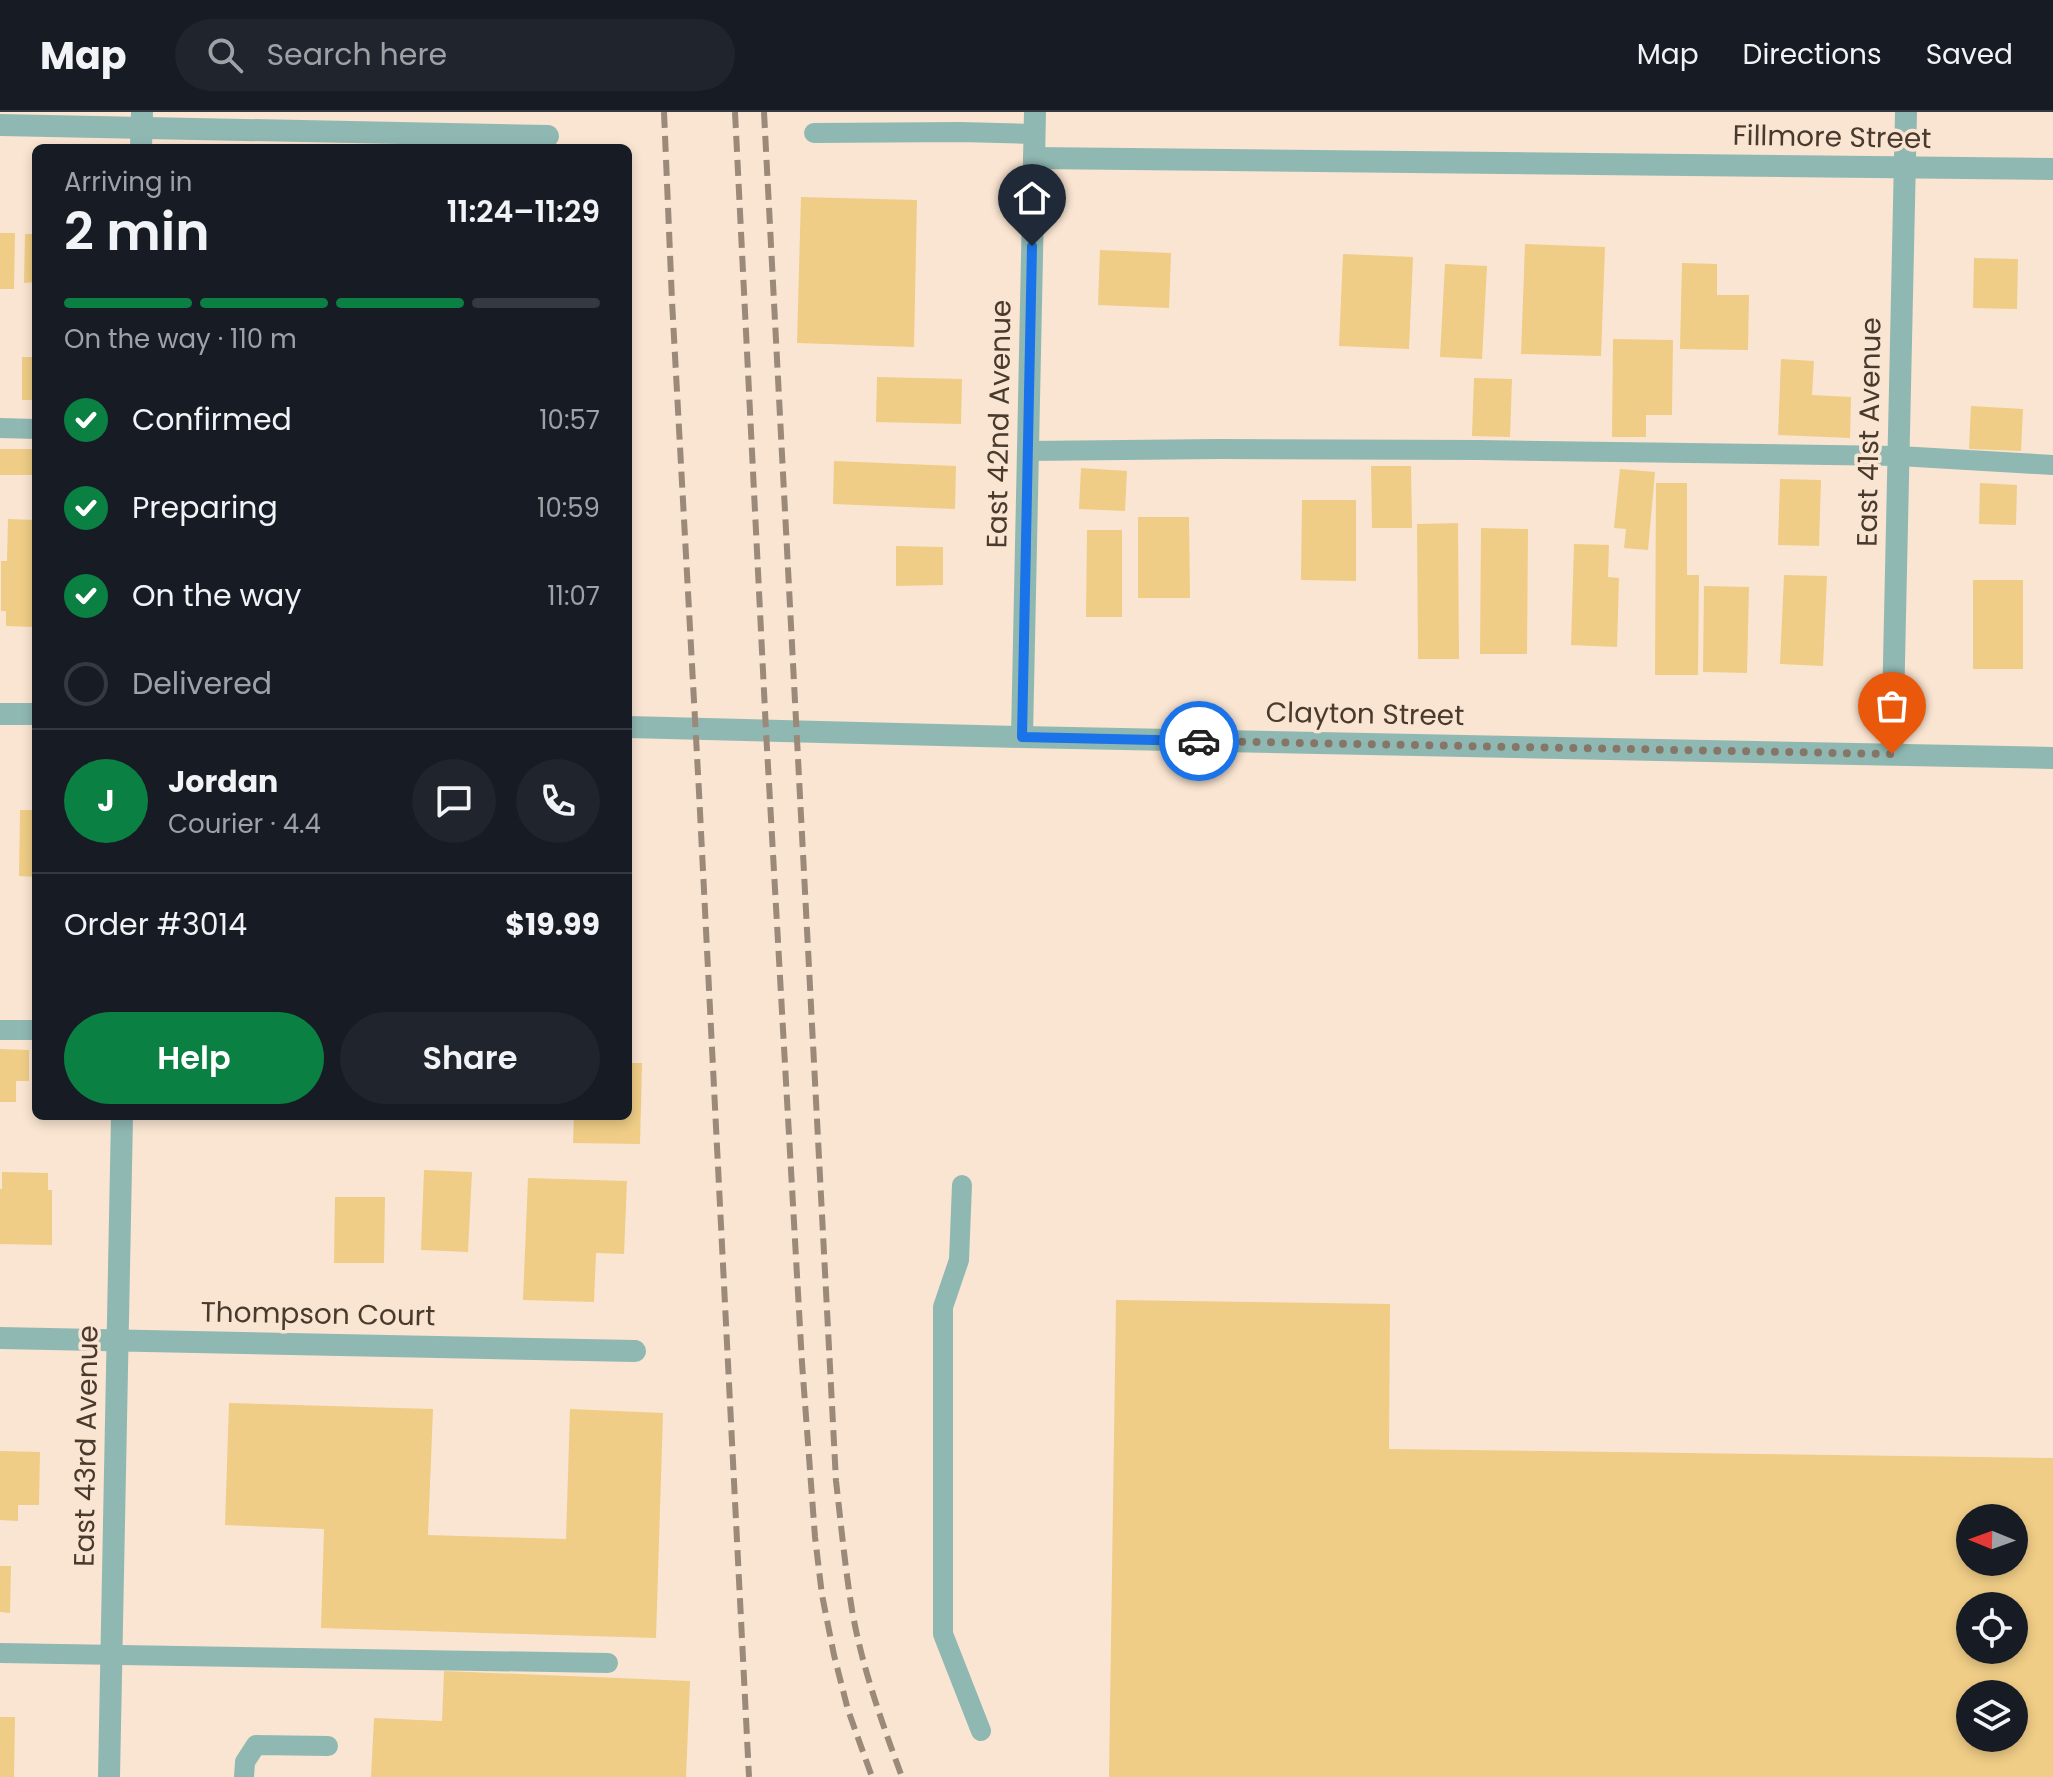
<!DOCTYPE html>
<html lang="en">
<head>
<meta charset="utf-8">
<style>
  body { margin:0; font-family:Poppins,sans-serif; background:#20242c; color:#f1f3f6; height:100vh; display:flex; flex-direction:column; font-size:30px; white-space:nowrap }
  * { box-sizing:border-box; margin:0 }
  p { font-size:26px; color:#9ea1a6 }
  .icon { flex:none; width:44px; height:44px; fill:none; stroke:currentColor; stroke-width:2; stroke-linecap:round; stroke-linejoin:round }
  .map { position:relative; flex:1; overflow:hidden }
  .sheet { position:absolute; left:32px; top:32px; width:600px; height:976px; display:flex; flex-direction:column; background:#171b24; border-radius:12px; box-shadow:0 4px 12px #0003 }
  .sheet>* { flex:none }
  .needle { width:52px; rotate:271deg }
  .tools { position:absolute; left:1956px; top:1392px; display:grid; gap:16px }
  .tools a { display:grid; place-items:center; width:72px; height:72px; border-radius:50%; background:#171b24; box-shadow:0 4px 12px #0003; font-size:40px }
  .pin { position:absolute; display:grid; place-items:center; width:68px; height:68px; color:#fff; margin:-82px -34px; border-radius:50% 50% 50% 0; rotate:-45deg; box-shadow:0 0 8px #0007 }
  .pin .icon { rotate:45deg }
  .courier { position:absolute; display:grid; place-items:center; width:80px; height:80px; margin:-40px; border:6px solid #1a73e8; border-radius:50%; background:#fff; color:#222; box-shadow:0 2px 10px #0007 }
  .head em { font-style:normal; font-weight:600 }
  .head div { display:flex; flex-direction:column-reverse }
  .head { display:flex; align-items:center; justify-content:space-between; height:136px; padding:0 32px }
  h1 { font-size:52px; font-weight:600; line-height:60px }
  .bar { display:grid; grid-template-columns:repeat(4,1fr); gap:12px 8px; align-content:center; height:96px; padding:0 32px }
  .bar i { height:10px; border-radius:6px; background:#363941 }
  .bar .current { background:#0b8043 }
  .bar p { grid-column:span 4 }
  .line { display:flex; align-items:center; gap:20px; padding:0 32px; border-top:2px solid #363941 }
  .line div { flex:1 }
  .round { display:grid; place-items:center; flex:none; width:84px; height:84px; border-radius:42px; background:#20242c }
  ol { padding:0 32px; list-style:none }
  li { display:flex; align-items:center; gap:24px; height:88px }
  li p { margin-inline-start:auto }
  li .icon { padding:8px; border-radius:50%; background:#0b8043; color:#fff; stroke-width:4 }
  li:last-child { color:#9ea1a6 }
  li i { width:44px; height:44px; border:4px solid #363941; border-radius:50% }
  .action { display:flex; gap:16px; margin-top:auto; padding:16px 32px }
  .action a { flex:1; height:92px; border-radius:48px; background:#0b8043; color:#fff; font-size:32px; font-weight:600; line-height:92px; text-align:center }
  .action a+a { background:#20242c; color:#f1f3f6 }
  header { display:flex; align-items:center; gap:48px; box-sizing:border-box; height:112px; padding:0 40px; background:#171b24; border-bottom:2px solid #363941 }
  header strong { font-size:38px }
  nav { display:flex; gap:44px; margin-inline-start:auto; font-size:28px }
  .search { width:560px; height:72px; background:#20242c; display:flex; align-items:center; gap:20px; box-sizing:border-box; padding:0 28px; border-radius:44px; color:#9ea1a6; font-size:30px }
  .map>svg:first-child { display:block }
  .building { fill:#efcd86; fill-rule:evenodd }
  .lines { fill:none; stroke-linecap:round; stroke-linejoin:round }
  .service { stroke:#90b8b2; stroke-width:20 }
  .minor { stroke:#90b8b2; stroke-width:22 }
  .rail { stroke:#9b897a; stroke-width:6; stroke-dasharray:16 8; stroke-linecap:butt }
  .done { stroke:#867667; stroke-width:8; stroke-dasharray:0 14.4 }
  .route { stroke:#1a73e8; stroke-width:10 }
  .labels { text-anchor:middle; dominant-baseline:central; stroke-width:7; stroke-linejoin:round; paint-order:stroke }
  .street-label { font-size:28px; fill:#483a2d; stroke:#fae5d2 }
</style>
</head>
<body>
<header>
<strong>Map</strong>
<div class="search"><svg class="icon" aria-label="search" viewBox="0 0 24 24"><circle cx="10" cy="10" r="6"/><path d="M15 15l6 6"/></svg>Search here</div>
<nav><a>Map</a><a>Directions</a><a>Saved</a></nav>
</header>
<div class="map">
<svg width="2053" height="1665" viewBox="0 0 2053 1665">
  <rect width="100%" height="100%" fill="#fae5d2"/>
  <g class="building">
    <path d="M801 85 917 88 914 235 797 231Z"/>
    <path d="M0 121H15L14 177H0Z"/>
    <path d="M25 122H36V170L24 171Z"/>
    <path d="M1525 132 1605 135 1601 244 1521 242Z"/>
    <path d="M1100 138 1171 141 1169 196 1098 193Z"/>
    <path d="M1343 142 1413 145 1409 237 1339 234Z"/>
    <path d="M1974 146 2018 147 2017 197 1973 196Z"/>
    <path d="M1682 151 1717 152V183H1749L1748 238 1680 237Z"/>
    <path d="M1445 152 1487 154 1482 247 1440 245Z"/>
    <path d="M1613 227 1673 228 1672 303H1646V325H1612Z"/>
    <rect x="22" y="245" width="14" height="43"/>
    <path d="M1781 247 1814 249 1812 283 1851 285 1850 326 1778 323Z"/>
    <path d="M877 265 962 267 961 312 876 310Z"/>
    <path d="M1474 266 1512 267 1510 325 1472 324Z"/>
    <path d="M1971 294 2023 297 2021 339 1969 337Z"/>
    <rect x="0" y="337" width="35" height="26"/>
    <path d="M834 349 956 354 955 397 833 392Z"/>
    <path d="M1371 354H1411L1412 416H1372Z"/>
    <path d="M1081 356 1127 359 1125 399 1079 397Z"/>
    <path d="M1620 357 1655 360 1648 438 1624 436 1626 417 1614 416Z"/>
    <path d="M1780 367 1821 368 1819 434 1778 433Z"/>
    <path d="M1656 371H1687V463H1699L1698 563H1655Z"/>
    <path d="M1980 371 2017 373 2016 413 1979 412Z"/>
    <path d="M1302 388H1356V469L1301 468Z"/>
    <path d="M1138 405H1189L1190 486H1138Z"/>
    <path d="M8 407 36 408V515L6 514V499H1V449H7Z"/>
    <path d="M1458 411 1459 547H1418L1417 412Z"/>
    <path d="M1481 416 1528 417 1527 542H1480Z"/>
    <path d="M1087 418H1122V505H1086Z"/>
    <path d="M1574 432 1609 433 1608 465 1619 466 1617 535 1571 533Z"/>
    <path d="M896 434 943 435V473L896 474Z"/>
    <path d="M1784 463 1827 464 1823 554 1780 552Z"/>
    <rect x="1973" y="468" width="50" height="89"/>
    <path d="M1704 474 1749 475 1747 561 1703 560Z"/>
    <path d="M20 698H36V765L19 764Z"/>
    <path d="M0 937 29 938V969H16V990H0Z"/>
    <path d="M628 951H642L640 1032 573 1031 574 1004H628Z"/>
    <path d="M424 1058 472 1060 468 1140 421 1138Z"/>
    <path d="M2 1060 48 1061V1078H52V1133L0 1132V1077H2Z"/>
    <path d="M528 1066 627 1069 624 1142 596 1141 594 1190 523 1188Z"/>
    <path d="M335 1085H385L384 1151H334Z"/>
    <path d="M1116 1188 1390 1192 1389 1337 2053 1346V1665H1109ZM1970 1406H2014V1450H1970ZM1970 1494H2014V1538H1970ZM1970 1582H2014V1626H1970Z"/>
    <path d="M229 1291 433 1297 428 1423 566 1427 570 1297 663 1301 656 1526 321 1516 324 1417 225 1413Z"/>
    <path d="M0 1339 40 1340 39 1393H18V1409L0 1408Z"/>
    <path d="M0 1454H11L10 1501 0 1500Z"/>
    <path d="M444 1559 690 1569 686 1665H371L374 1606 442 1609Z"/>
    <path d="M0 1605H15L14 1665H0Z"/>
  </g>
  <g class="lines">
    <g class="service">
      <path d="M814 21 961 20 1034 22"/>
      <path d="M0 316 36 317"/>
      <path d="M1028 339 1219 337 1480 338 1899 344 2053 353"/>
      <path d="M0 918H36"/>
      <path d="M962 1073 959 1148 943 1195V1522L981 1619"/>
      <path d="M0 1541 608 1551"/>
      <path d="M244 1665 245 1650 256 1633 328 1634"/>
    </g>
    <g class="minor">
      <path d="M0 13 548 24"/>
      <path d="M141 36 142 0"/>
      <path d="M1034 46 2053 57"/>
      <path d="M0 602H36"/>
      <path d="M628 615 1022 625 2053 646"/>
      <path d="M1022 625 1035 0"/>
      <path d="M1892 642 1906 0"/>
      <path d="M0 1226 635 1239"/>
      <path d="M109 1665 122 1004"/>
    </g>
    <g class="rail">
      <path d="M664 0 672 189 699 680 749 1665"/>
      <path d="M735 0 766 619 802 1251 815 1425 822 1483 834 1543 848 1598 872 1665"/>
      <path d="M764 0 836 1369C841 1412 845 1455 852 1498 862 1555 882 1611 902 1665"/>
    </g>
  </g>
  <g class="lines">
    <path class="done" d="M1199 629 1892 642"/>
    <path class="route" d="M1032 134 1022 625 1199 629"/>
  </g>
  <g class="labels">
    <g class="street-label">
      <text transform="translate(1832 25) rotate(1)">Fillmore Street</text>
      <text transform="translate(999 312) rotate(-89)">East 42nd Avenue</text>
      <text transform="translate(1869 320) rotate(-89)">East 41st Avenue</text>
      <text transform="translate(1365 602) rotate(1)">Clayton Street</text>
      <text transform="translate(318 1202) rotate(1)">Thompson Court</text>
      <text transform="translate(86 1334) rotate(-89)">East 43rd Avenue</text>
    </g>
  </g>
</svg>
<div class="tools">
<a><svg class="needle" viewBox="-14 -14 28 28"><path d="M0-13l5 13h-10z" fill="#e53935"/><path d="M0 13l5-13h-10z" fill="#9ea1a6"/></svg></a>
<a><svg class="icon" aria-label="locate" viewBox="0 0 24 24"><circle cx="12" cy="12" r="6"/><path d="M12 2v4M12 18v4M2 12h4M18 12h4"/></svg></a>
<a><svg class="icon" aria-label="layers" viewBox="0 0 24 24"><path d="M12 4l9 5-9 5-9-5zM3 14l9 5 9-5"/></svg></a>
</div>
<div class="pin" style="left:1892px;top:642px;background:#ea580c"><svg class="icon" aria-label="bag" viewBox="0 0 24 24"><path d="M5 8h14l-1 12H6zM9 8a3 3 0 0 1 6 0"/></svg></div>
<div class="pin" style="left:1032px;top:134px;background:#1f2937"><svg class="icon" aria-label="home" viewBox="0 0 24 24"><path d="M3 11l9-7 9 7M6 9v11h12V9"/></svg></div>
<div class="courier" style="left:1199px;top:629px"><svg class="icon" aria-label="car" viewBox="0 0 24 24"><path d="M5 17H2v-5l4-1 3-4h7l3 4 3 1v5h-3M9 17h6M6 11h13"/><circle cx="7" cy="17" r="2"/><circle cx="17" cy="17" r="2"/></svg></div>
<section class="sheet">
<div class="head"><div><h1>2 min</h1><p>Arriving in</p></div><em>11:24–11:29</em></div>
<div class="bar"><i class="current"></i><i class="current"></i><i class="current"></i><i></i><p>On the way · 110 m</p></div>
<ol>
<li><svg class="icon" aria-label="check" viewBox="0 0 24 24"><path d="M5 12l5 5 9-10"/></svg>Confirmed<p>10:57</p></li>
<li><svg class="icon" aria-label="check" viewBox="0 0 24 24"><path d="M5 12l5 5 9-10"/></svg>Preparing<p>10:59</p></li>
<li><svg class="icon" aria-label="check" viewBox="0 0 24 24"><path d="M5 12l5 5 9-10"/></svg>On the way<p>11:07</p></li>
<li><i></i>Delivered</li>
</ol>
<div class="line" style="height:144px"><b class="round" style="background:#0b8043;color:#fff">J</b><div><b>Jordan</b><p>Courier · 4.4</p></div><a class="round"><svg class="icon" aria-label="chat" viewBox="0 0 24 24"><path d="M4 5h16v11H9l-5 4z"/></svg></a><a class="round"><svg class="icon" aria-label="phone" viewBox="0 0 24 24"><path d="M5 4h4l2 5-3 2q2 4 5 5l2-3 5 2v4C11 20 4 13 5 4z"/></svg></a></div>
<div class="line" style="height:104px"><div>Order #3014</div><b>$19.99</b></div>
<div class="action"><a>Help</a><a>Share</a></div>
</section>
</div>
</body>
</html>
